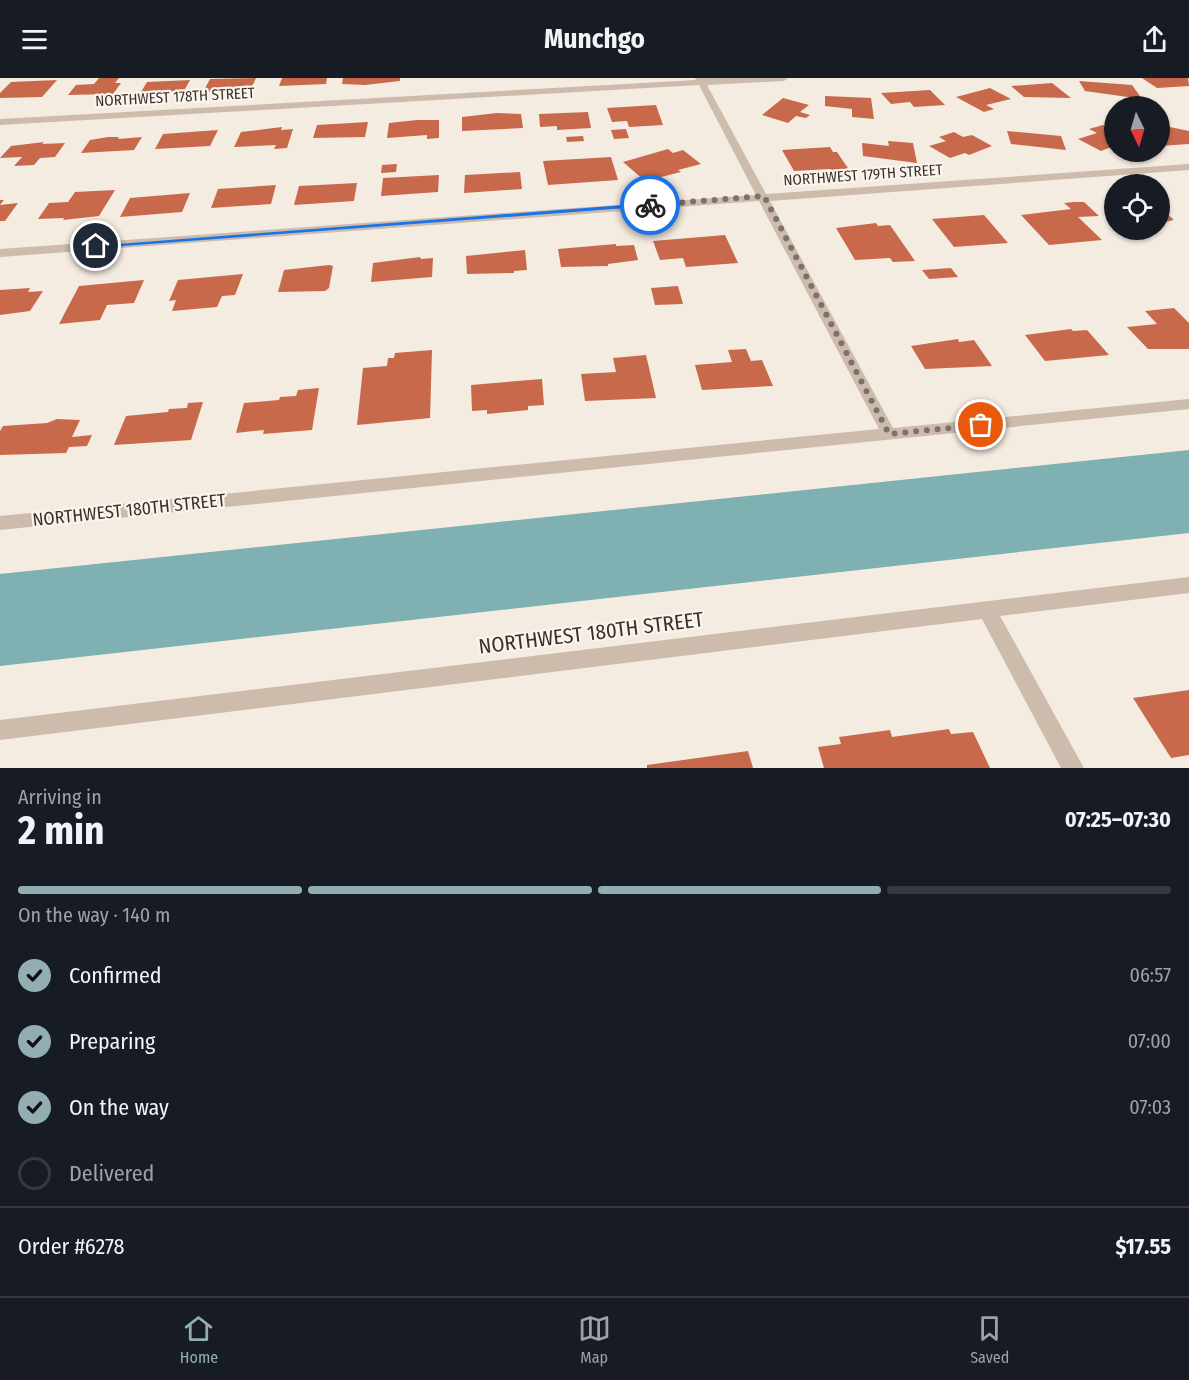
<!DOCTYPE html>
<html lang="en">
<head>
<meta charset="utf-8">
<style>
  body { margin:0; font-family:"Fira Sans Condensed",sans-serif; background:#20242c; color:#f1f3f6; height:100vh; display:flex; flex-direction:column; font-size:22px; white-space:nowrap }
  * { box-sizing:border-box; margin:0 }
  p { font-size:20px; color:#9ea1a6 }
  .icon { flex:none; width:33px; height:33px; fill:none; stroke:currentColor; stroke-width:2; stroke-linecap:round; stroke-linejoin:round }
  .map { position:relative; height:690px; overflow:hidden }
  .details { display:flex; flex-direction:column; background:#171b24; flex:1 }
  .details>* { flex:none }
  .needle { width:39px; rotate:175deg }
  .controls { position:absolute; left:1104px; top:18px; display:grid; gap:12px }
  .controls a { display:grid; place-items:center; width:66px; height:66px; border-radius:50%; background:#171b24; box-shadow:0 2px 4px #0004; font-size:30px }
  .pin { position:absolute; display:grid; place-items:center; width:51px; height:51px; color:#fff; margin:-26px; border:3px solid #fff; border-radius:50%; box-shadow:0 2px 6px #0007 }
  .courier { position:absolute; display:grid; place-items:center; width:60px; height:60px; margin:-30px; border:4px solid #1a73e8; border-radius:50%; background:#fff; color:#222; box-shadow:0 2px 8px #0007 }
  .overview em { font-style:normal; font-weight:700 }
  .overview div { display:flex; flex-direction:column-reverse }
  .overview { display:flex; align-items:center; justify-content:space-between; height:102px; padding:0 18px }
  h1 { font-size:39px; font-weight:700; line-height:45px }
  .bar { display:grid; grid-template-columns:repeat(4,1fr); gap:9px 6px; align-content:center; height:72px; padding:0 18px }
  .bar i { height:8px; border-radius:4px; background:#363941 }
  .bar .selected { background:#92aeb2 }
  .bar p { grid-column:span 4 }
  .line { display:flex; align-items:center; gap:15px; padding:0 18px; border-top:2px solid #363941 }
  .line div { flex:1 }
  ol { padding:0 18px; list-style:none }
  li { display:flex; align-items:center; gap:18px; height:66px }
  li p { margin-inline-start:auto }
  li .icon { padding:6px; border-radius:50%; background:#92aeb2; color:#111; stroke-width:4 }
  li:last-child { color:#9ea1a6 }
  li i { width:33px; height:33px; border:3px solid #363941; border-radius:50% }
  header { display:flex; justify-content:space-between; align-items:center; height:78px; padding:0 18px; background:#171b24; font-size:27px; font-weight:700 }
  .tab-bar { display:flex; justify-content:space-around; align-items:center; height:84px; border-top:2px solid #363941; background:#171b24; font-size:16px; color:#9ea1a6 }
  .tab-bar a { display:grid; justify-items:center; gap:3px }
  .tab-bar .selected { color:#92aeb2 }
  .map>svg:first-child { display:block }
  .water { fill:#7fb0b2 }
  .building { fill:#c8694b }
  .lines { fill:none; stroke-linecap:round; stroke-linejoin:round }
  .street { fill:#cdbbac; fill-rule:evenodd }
  .route { fill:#1a73e8 }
  .done { stroke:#7c716b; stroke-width:6; stroke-dasharray:0 10.8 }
  .labels { text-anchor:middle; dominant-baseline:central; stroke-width:4.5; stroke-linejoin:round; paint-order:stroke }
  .far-street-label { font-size:15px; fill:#3b302b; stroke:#fbf5ee }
  .street-label { font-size:18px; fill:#3b302b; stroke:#fbf5ee }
  .near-street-label { font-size:21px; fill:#3b302b; stroke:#fbf5ee }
</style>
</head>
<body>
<header><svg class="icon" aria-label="menu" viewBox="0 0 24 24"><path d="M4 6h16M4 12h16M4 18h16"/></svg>Munchgo<svg class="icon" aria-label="share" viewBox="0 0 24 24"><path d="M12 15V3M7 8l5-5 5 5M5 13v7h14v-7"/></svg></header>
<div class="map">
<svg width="1189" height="690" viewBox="0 0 1189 690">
  <rect width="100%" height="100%" fill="#f4ebe1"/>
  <path class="water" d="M1189 372V455L0 588V496Z"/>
  <g class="building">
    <path d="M99 0H119L115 5H121L113 16 68 17 76 7 94 6Z"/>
    <path d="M256 0 251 11 203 14 210 1Z"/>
    <path d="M282 0H327L326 6 279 8Z"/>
    <path d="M343 0H400V3L365 7 342 6Z"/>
    <path d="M1142 0H1188L1189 8 1157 10Z"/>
    <path d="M57 2 42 19 0 20V15L11 4Z"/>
    <path d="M190 2 184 13 141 14 147 4Z"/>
    <path d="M1079 3 1132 7 1142 21 1085 13Z"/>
    <path d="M1052 5 1071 20 1024 19 1011 8Z"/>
    <path d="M990 10 1011 21 986 27 994 31 984 34 956 19Z"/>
    <path d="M930 12 945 27 914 29 910 24 891 26 881 15Z"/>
    <path d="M825 18 871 20 874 41 852 39V31L825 28Z"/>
    <path d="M783 20 809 27 800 34 810 37 806 40 796 38 788 45 762 37Z"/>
    <path d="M656 27 663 47 629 49 627 43 612 44 607 30Z"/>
    <path d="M588 34 591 50 557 52V48L540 49 539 36Z"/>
    <path d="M497 35 521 36 523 50 462 53V39Z"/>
    <path d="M417 42H439V60L427 61V57L387 60 389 45Z"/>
    <path d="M368 44 365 59 313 60 317 47Z"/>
    <path d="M1103 47 1114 52V68L1101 73 1078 61 1097 55 1089 51Z"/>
    <path d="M1160 47 1189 53V66L1160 68Z"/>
    <path d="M282 49 281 52 293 51 287 70 274 71 276 67 234 69 241 54Z"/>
    <path d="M626 51 629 60 614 61 611 52Z"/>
    <path d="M218 52 210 68 155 71 163 56Z"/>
    <path d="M1007 53 1061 58 1066 72 1011 66Z"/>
    <path d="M954 54 963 59 972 57 992 68 969 77 965 75 950 80 929 68 946 63 939 59Z"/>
    <path d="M583 58 584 63 567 64 566 59Z"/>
    <path d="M108 59H119L118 61 142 59 134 72 81 75 90 62Z"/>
    <path d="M888 63 913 65 917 85 863 78 862 65 889 68Z"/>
    <path d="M44 64 42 66 65 65 55 79 40 80 34 87 14 88 22 79 0 80 11 68Z"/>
    <path d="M830 69 833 74H837L854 99 835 100 830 91 794 93 782 72Z"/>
    <path d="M668 71 673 75 683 72 701 86 678 92 681 94 645 103 623 84Z"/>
    <path d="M611 79 618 102 548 107 543 83Z"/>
    <path d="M397 86 396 94 381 95 382 87Z"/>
    <path d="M520 94 522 111 464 115 465 97Z"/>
    <path d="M439 97 438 114 381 118 383 100Z"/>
    <path d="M357 105 354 123 294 127 299 108Z"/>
    <path d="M276 107 271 126 211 130 218 111Z"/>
    <path d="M115 112 99 138 63 142 64 140 38 141 49 125 68 124 75 114Z"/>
    <path d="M190 115 182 134 120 139 130 120Z"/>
    <path d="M0 122H4L0 127 18 125 5 143H0Z"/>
    <path d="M1074 124H1084L1099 138 1078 139 1102 162 1049 167 1021 137 1071 131 1064 125Z"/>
    <path d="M1160 129 1174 142 1160 145Z"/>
    <path d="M984 137 1008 165 954 169 932 141Z"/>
    <path d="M876 145 878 148 890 147 915 183 893 184 890 180 855 182 836 150Z"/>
    <path d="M725 157 738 185 686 189 683 180 660 182 653 163Z"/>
    <path d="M616 166V168L634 167 638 182 608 186V188L561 189 558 171Z"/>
    <path d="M525 172 527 192 514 193V195L467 196 466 178Z"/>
    <path d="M420 179 421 181 433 180 432 199 371 204 373 185Z"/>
    <path d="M329 187 333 188 329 210 325 213 278 214 284 192Z"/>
    <path d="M951 190 958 199 929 201 922 192Z"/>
    <path d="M243 196 235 217 222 218 217 229 172 233 176 222 169 223 178 202Z"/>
    <path d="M144 202 134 225 107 227 100 242 59 246 79 208Z"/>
    <path d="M678 208 683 226 655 227 651 210Z"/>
    <path d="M30 210 28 214 43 213 30 233 0 237V212Z"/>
    <path d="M1174 230 1189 245V271H1148L1127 249 1157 246 1145 233Z"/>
    <path d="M1071 251 1073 253 1087 252 1109 277 1045 283 1025 257Z"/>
    <path d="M958 261 959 264 974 262 992 288 925 291 911 268Z"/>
    <path d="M746 271 751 283 762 282 773 308 702 312 695 287 732 284 728 272Z"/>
    <path d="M432 272 430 340 357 347 363 290 387 288 388 280H394L395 275Z"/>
    <path d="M646 277 656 320 585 323 581 296 616 294 613 280Z"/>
    <path d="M542 301 544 327 528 328V332L487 336V332L472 333 471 307Z"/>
    <path d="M319 310 312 352 263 356 264 352 236 355 244 325 279 322 280 319 296 318 298 312Z"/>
    <path d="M203 324 191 362 114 367 126 338 168 334 169 331 187 330 188 325Z"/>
    <path d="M57 341 80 342 72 359 92 357 87 368 69 369 66 375 0 377V353L3 348 47 345Z"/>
    <path d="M1189 612V677L1171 680 1133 620Z"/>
    <path d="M949 651 951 656 973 654 990 690H824L818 669 841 666 839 659 890 652 892 659Z"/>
    <path d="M748 673 753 690H647V687Z"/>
  </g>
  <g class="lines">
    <g class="street">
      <path d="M695 0H788L784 3 707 7 766 116 1189 86V92L770 123 893 350 1189 321V331L0 452V438L879 351 759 123 0 179V171L756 117 699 7 0 47V41L696 2Z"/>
      <path d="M1189 499V515L1000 538 1084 690H1061L982 541 0 662V642Z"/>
    </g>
  </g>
  <path class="route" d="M650 125 653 128 96 170 92 168Z"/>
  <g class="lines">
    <path class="done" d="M650 127 764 118 889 356 981 347"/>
  </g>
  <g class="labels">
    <g class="far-street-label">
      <text transform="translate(175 19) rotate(-3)">NORTHWEST 178TH STREET</text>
      <text transform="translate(863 97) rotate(-4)">NORTHWEST 179TH STREET</text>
    </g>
    <g class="street-label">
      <text transform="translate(129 432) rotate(-6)">NORTHWEST 180TH STREET</text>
    </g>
    <g class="near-street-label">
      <text transform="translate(591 555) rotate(-7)">NORTHWEST 180TH STREET</text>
    </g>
  </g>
</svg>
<div class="controls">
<a><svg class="needle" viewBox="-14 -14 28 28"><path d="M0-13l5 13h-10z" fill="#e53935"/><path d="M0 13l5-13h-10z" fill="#9ea1a6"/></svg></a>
<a><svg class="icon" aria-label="locate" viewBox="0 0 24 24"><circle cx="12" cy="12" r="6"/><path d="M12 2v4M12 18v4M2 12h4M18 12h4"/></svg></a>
</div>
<div class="pin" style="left:981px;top:347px;background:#ea580c"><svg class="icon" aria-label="bag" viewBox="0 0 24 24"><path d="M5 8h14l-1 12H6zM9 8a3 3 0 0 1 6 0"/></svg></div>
<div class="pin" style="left:96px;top:168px;background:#1f2937"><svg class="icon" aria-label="home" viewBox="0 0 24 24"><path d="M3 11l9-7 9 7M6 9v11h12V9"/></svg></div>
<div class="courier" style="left:650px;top:127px"><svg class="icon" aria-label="bike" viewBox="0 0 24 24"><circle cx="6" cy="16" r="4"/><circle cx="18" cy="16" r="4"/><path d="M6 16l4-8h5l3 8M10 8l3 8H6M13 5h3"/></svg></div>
</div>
<section class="details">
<div class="overview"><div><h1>2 min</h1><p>Arriving in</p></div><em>07:25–07:30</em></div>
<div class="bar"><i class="selected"></i><i class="selected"></i><i class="selected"></i><i></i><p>On the way · 140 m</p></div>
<ol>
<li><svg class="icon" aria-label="check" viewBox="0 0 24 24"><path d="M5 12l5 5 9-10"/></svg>Confirmed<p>06:57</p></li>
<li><svg class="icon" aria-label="check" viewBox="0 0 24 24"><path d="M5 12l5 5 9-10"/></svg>Preparing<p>07:00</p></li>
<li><svg class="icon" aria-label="check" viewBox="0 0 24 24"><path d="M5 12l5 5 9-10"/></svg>On the way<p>07:03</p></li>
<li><i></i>Delivered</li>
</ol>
<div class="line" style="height:78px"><div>Order #6278</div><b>$17.55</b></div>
</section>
<nav class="tab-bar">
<a class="selected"><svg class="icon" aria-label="home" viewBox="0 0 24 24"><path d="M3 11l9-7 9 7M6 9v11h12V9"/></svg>Home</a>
<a><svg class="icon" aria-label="map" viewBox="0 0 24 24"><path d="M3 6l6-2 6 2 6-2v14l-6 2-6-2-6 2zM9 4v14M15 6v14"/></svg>Map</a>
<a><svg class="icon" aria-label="saved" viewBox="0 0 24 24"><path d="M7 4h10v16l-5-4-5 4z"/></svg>Saved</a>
</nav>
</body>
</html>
